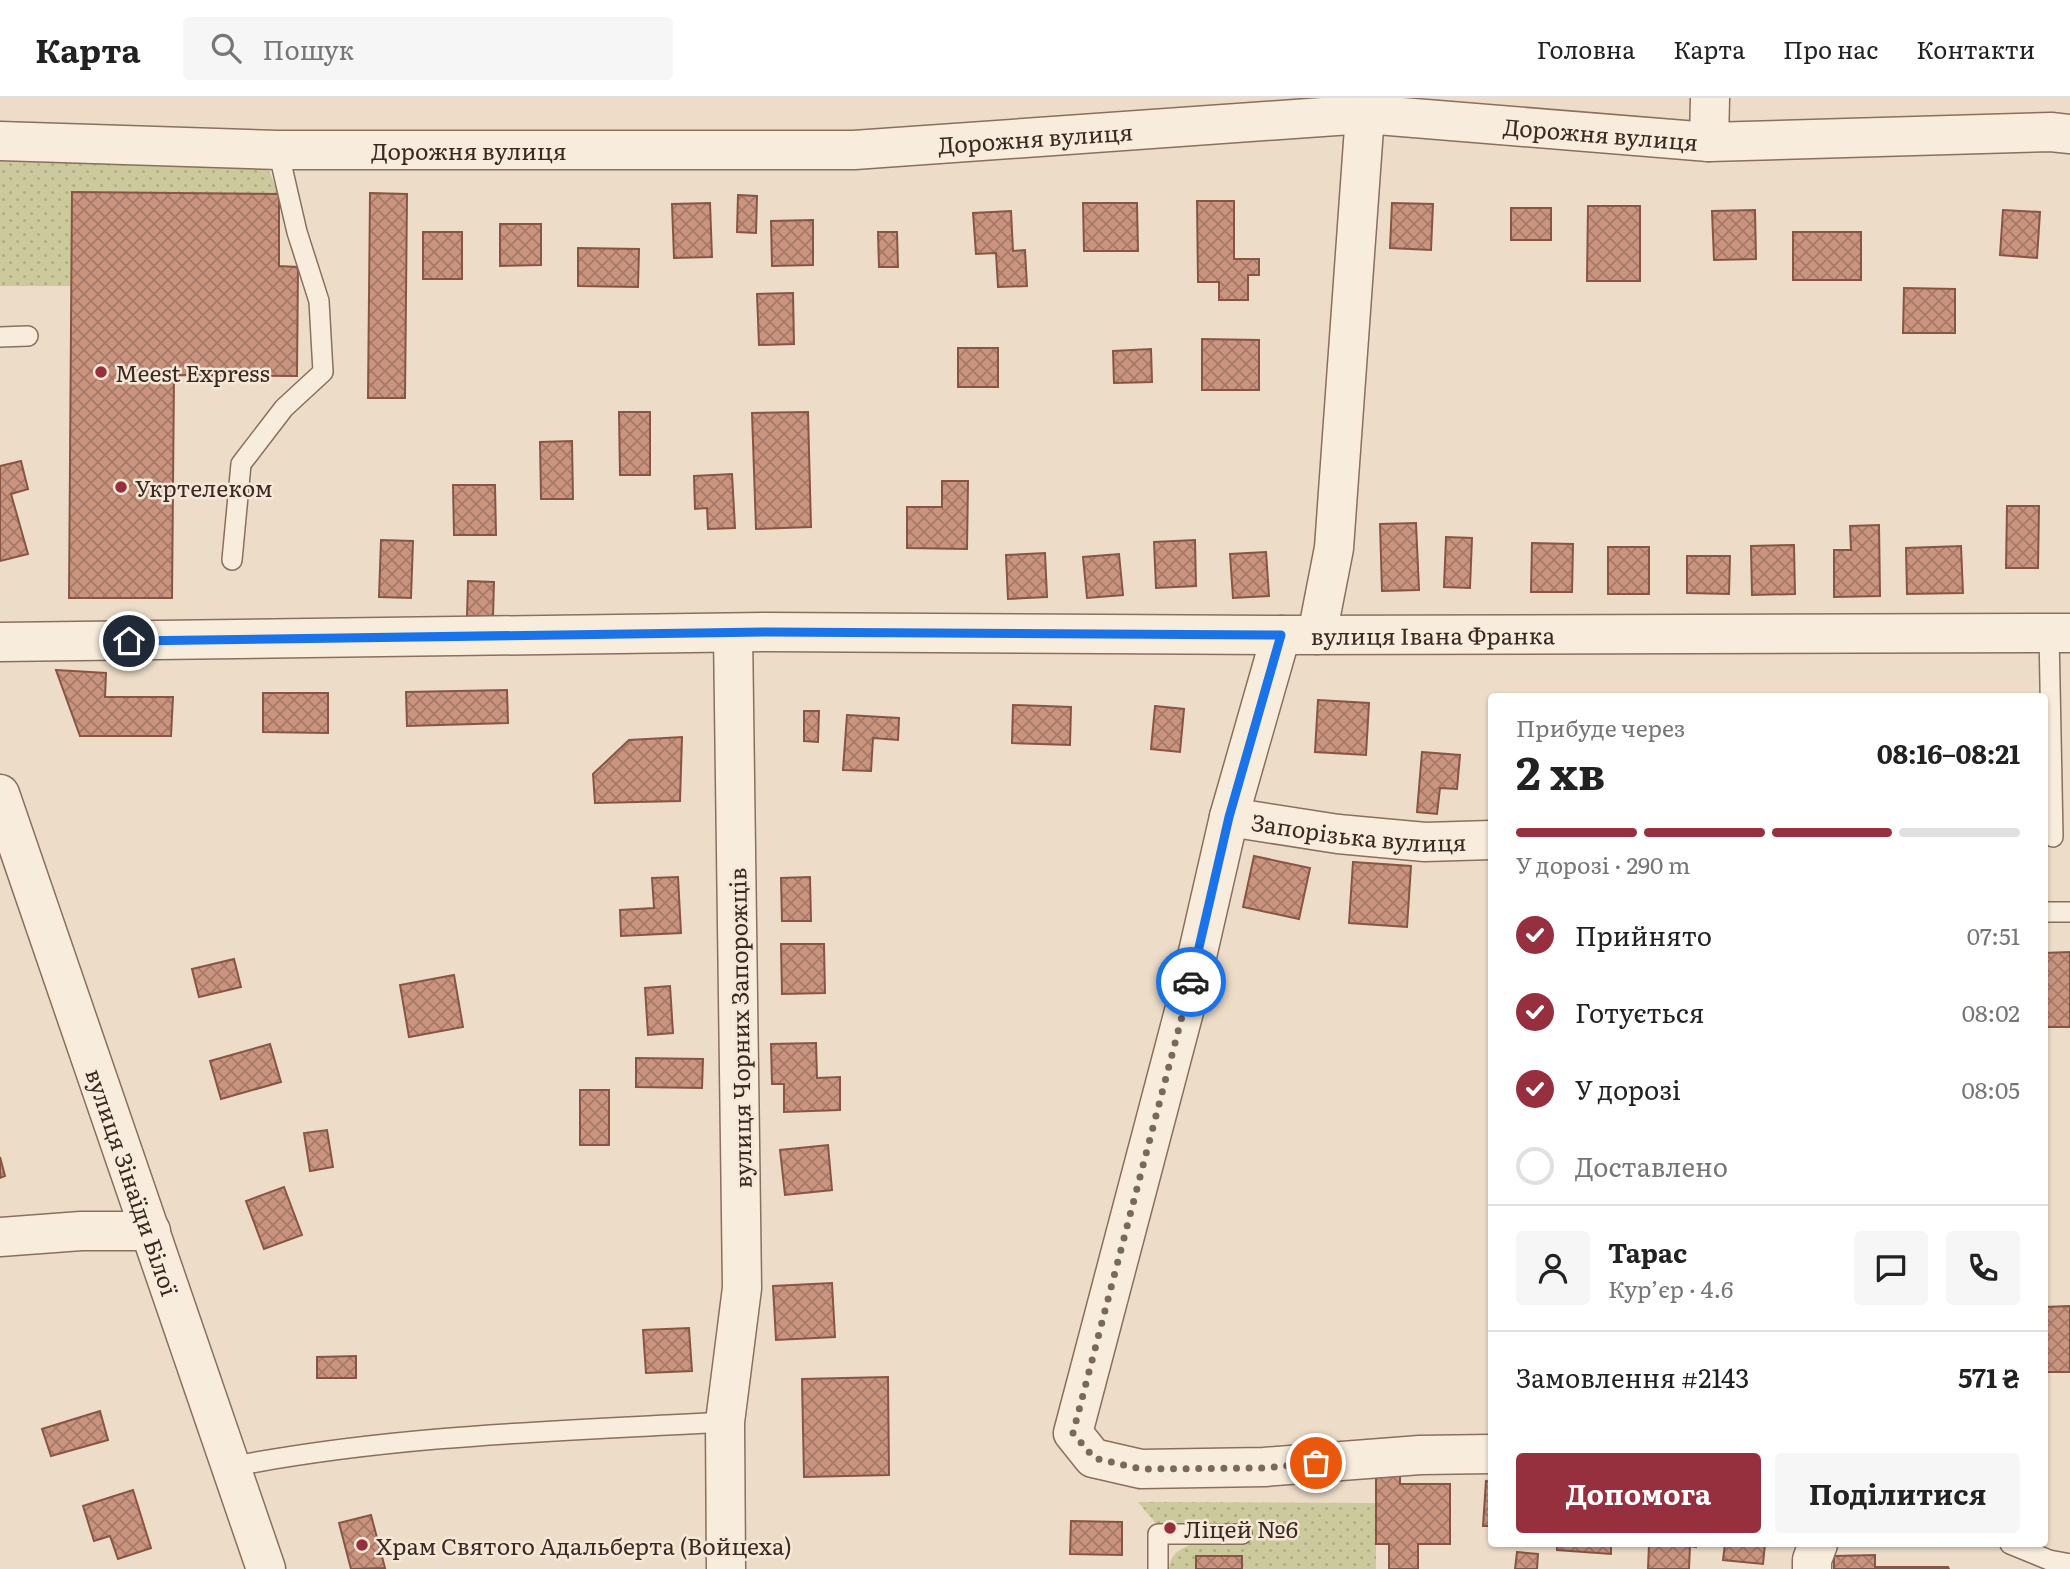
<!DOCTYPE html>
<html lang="uk">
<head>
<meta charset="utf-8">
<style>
  body { margin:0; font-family:Literata,serif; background:#f6f6f6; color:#222; height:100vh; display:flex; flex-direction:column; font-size:26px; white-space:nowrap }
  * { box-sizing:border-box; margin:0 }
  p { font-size:23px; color:#767676 }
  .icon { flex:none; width:38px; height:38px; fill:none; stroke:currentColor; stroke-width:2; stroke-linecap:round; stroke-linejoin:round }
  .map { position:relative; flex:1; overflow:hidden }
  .side { position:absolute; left:1488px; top:595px; width:560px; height:854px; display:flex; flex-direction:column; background:#fff; border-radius:7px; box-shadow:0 2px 5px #0004 }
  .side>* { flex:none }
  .pin { position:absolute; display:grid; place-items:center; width:60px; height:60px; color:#fff; margin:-30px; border:4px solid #fff; border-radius:50%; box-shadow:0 2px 7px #0007 }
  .courier { position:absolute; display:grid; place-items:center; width:70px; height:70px; margin:-35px; border:5px solid #1a73e8; border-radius:50%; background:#fff; color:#222; box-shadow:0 2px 9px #0007 }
  .head em { font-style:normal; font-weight:700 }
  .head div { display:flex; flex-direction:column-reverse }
  .head { display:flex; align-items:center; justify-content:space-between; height:119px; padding:0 28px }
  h1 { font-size:46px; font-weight:700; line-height:52px }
  .bar { display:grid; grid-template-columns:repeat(4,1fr); gap:10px 7px; align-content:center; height:84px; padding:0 28px }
  .bar i { height:9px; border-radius:5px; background:#e0e0e0 }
  .bar .on { background:#962f3e }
  .bar p { grid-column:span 4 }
  .line { display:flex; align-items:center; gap:18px; padding:0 28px; border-top:2px solid #e0e0e0 }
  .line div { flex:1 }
  .round { display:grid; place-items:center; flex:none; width:74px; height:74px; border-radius:7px; background:#f6f6f6 }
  ol { padding:0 28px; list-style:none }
  li { display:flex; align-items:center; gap:21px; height:77px }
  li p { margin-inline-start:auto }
  li .icon { padding:7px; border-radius:50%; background:#962f3e; color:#fff; stroke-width:4 }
  li:last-child { color:#767676 }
  li i { width:38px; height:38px; border:4px solid #e0e0e0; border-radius:50% }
  .primary-button { display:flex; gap:14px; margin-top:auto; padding:14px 28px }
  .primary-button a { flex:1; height:80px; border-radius:7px; background:#962f3e; color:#fff; font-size:28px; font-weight:700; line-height:80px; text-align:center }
  .primary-button a+a { background:#f6f6f6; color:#222 }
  header { display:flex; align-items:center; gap:42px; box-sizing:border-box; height:98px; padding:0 35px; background:#fff; border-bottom:2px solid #e0e0e0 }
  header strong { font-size:33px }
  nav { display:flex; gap:38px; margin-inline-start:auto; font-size:24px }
  .search { width:490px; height:63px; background:#f6f6f6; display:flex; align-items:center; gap:18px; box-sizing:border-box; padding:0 24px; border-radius:7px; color:#767676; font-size:26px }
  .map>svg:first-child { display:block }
  .green { fill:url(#green-dots) }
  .building { fill:url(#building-cross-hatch); stroke:#854; stroke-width:2 }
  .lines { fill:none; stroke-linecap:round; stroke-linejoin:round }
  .service-casing { stroke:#896f5e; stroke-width:22 }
  .minor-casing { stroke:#896f5e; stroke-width:41 }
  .tertiary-casing { stroke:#896f5e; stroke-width:41 }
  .service { stroke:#f8ecdc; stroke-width:19 }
  .minor { stroke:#f8ecdc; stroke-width:38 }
  .tertiary { stroke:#f8ecdc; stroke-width:38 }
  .done { stroke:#79685b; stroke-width:7; stroke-dasharray:0 12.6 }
  .route { stroke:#1a73e8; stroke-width:9 }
  .poi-dot { fill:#962f3e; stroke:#f5e8d8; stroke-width:2.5 }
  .labels { text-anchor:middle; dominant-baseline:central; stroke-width:5; stroke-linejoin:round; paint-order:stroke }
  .street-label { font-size:23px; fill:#3a2921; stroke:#f5e8d8 }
  .poi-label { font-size:23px; fill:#3a2921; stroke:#f5e8d8; text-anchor:start }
</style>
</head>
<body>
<header>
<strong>Карта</strong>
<div class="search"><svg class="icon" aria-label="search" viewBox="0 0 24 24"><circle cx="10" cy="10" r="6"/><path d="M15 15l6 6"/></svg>Пошук</div>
<nav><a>Головна</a><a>Карта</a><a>Про нас</a><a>Контакти</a></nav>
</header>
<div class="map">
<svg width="2070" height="1471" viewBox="0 0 2070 1471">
  <defs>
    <pattern id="green-dots" width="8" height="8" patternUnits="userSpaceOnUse" patternTransform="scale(1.75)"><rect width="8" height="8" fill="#ccca9c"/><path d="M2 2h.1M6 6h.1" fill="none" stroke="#b0ae86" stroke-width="1.8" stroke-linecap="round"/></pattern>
    <pattern id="building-cross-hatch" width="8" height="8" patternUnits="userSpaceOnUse" patternTransform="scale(1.75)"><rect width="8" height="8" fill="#ca947f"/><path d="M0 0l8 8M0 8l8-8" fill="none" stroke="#a57968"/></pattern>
  </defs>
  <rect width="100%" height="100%" fill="#edddc8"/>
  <g class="green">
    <path d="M0 56 236 62 269 73 279 96 72 94 71 188H0Z"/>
    <path d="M1138 1404 1376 1405V1471H1169C1170 1456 1180 1451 1192 1446L1157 1427Z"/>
  </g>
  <g class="building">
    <path d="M72 94 279 96V168L298 169 297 278 174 277 172 500H69Z"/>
    <path d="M370 95 407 96 405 300H368Z"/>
    <path d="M738 97 757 98 756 135 737 134Z"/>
    <path d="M1197 103H1234V161H1259V177H1248V202H1219V184H1198Z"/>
    <path d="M710 105 712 159 674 160 672 106Z"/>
    <path d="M1083 105H1137L1138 153H1084Z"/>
    <path d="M1392 105 1433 106 1431 152 1390 150Z"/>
    <path d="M1588 108H1640V183H1587Z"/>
    <rect x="1511" y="110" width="40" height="32"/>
    <path d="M1755 112 1756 161 1714 162 1712 113Z"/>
    <path d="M2003 112 2040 114 2037 160 2000 157Z"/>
    <path d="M1011 113 1013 153 1025 152 1027 188 998 189 996 155 976 156 973 115Z"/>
    <path d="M813 122V167L772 168 771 123Z"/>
    <path d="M500 126H541V167L500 168Z"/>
    <rect x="423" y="134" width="39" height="47"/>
    <path d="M878 134H897L898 169H879Z"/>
    <rect x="1793" y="134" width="68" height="48"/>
    <path d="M578 150 639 151 638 189 578 188Z"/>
    <path d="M1904 190 1955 191V235H1903Z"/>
    <path d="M793 195 794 246 759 247 757 196Z"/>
    <path d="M1202 241 1259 242V292H1202Z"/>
    <rect x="958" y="250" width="40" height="39"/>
    <path d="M1151 251 1152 284 1114 285 1113 253Z"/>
    <path d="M619 314H650V377H620Z"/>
    <path d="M808 314 811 429 756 431 752 315Z"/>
    <path d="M572 343 573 401H541L540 344Z"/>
    <path d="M21 363 28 391 11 396 28 456 0 463V368Z"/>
    <path d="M732 376 735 430 708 431 707 410 695 411 694 378Z"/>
    <path d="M942 383H968L967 451 907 450V409H942Z"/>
    <path d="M453 387H495L496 437H454Z"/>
    <path d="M2007 408H2039L2038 470H2006Z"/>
    <path d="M1416 425 1419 492 1382 493 1380 426Z"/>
    <path d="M1879 427 1880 498 1834 499V452H1851L1850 428Z"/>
    <path d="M1446 439 1472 440 1470 490 1444 489Z"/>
    <path d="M381 442 413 443 411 500 379 499Z"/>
    <path d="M1195 442 1196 488 1156 490 1154 444Z"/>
    <path d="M1532 445 1573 446 1572 494H1531Z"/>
    <path d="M1794 447 1795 496 1752 497 1751 448Z"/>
    <path d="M1961 448 1963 495 1907 496 1906 450Z"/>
    <rect x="1608" y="449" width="41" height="47"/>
    <path d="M1266 454 1269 498 1233 500 1230 456Z"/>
    <path d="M1045 455 1047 499 1008 501 1006 457Z"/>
    <path d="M1119 456 1123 497 1087 500 1083 459Z"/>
    <path d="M1687 458H1730L1729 496 1687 495Z"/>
    <path d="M468 483 494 484 493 519 467 518Z"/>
    <path d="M56 572 106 575 105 599H173L171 638H80Z"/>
    <path d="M507 592 508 625 407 628 406 594Z"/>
    <path d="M263 595H328V635L263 634Z"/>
    <path d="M1318 602 1369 605 1366 657 1315 654Z"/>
    <path d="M1013 607 1071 609 1070 647 1012 645Z"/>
    <path d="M1155 608 1184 611 1180 654 1151 651Z"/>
    <path d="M804 613H819L818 644 804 643Z"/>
    <path d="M847 617 899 620 898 642 873 640 871 673 843 672Z"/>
    <path d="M682 639 680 703 595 705 593 676 629 642Z"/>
    <path d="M1422 654 1460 657 1457 691 1440 690 1437 716 1417 714Z"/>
    <path d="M1254 758 1310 770 1299 821 1243 809Z"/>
    <path d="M1353 764 1411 768 1407 829 1349 825Z"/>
    <path d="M678 779 681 835 621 838 620 812 654 810 652 780Z"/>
    <path d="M810 779 811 823H782L781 780Z"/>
    <path d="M781 846H824L825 895 782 896Z"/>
    <path d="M2070 854V929H2044V855Z"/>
    <path d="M234 861 241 889 199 899 192 871Z"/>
    <path d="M454 877 463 929 409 939 400 887Z"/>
    <path d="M670 888 673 935 648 937 645 890Z"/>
    <path d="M816 945 817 980 840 979V1012L784 1014V986H772L771 946Z"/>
    <path d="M270 946 281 984 221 1001 210 963Z"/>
    <path d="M636 960 703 961 702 990 636 989Z"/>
    <rect x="580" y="992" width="29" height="55"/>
    <path d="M327 1032 333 1069 310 1073 304 1035Z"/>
    <path d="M828 1047 832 1092 785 1097 780 1052Z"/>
    <path d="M0 1059 5 1078 0 1080Z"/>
    <path d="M284 1089 302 1137 264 1151 246 1103Z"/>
    <path d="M832 1185 835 1239 776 1242 773 1188Z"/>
    <path d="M2070 1208V1274H2044V1209Z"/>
    <path d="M689 1230 692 1273 646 1275 643 1232Z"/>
    <path d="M356 1258V1280H317V1259Z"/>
    <path d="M888 1279 889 1377 804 1379 802 1281Z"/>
    <path d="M100 1313 108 1342 51 1358 42 1331Z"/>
    <path d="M1376 1378H1400V1386H1450V1446H1418V1471H1389V1446H1376Z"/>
    <path d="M1486 1383 1491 1384V1428H1483Z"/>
    <path d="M133 1392 151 1450 118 1461 110 1438 94 1443 83 1408Z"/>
    <path d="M371 1417 385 1470 351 1471 339 1425Z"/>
    <path d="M1071 1423 1122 1424V1457L1070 1456Z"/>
    <path d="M1557 1446H1611V1456L1557 1452Z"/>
    <path d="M1649 1446H1696V1449L1690 1448 1689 1471H1648Z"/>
    <path d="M1725 1446H1765L1763 1466 1723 1462Z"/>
    <path d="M1517 1454 1538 1456 1537 1471H1515Z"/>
    <path d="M1875 1457V1469H1948L1949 1471H1834V1458Z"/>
    <rect x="1196" y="1458" width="46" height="13"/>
    <rect x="1196" y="1458" width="46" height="13"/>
  </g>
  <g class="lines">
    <g class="service-casing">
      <g id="service">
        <path d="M0 239 28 238"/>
        <path d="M232 462 241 366 284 310 323 274 319 203 297 134 278 52"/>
        <path d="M2049 535 2053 739"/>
        <path d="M2044 814H2070"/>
        <path d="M230 1369C393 1337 560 1333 725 1324"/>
        <path d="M2010 1446 2049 1462 2070 1466"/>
        <path d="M1158 1471V1436H1242"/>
      </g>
    </g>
    <g class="minor-casing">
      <g id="minor">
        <path id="s1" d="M0 43 278 52H854L1365 16 1709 44 2051 34 2070 36"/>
        <path d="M1709 44 1710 0"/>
        <path d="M1281 537 1229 719 1187 902 1073 1335 1093 1360 1141 1371 1264 1369 1420 1357 1491 1356"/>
        <path d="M1317 537 1334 450 1365 16"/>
        <path id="s2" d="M0 544 767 534 1281 537 2070 535"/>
        <path id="s3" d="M1229 719 1338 736 1425 744 1491 742"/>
        <path d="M0 1139 81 1133H151"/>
        <path d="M726 1471 725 1324 742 1190 733 535"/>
        <path d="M1812 1471V1462L1818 1446"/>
      </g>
    </g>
    <g class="tertiary-casing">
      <g id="tertiary">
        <path id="s4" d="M0 696 266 1471"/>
      </g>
    </g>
    <use href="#service" class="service"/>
    <use href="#minor" class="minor"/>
    <use href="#tertiary" class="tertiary"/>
  </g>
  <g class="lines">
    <path class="done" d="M1191 884 1073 1335 1094 1360 1141 1371 1264 1370 1316 1365"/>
    <path class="route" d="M129 543 767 534 1281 537 1229 719 1191 884"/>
  </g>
  <g class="poi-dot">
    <circle cx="101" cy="274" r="7"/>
    <circle cx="121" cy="389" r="7"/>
    <circle cx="1170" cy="1430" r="7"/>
    <circle cx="362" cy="1447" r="7"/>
  </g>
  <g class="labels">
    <g class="street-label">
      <text stroke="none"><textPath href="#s1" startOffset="1603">Дорожня вулиця</textPath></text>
      <text stroke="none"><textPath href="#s1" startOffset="1036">Дорожня вулиця</textPath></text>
      <text stroke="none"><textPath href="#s1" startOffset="469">Дорожня вулиця</textPath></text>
      <text stroke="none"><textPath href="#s2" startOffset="1433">вулиця Івана Франка</textPath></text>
      <text stroke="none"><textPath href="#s3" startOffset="131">Запорізька вулиця</textPath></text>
      <text transform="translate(739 930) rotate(-91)">вулиця Чорних Запорожців</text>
      <text stroke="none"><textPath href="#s4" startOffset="410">вулиця Зінаїди Білої</textPath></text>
    </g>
    <g class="poi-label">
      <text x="115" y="274">Meest Express</text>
      <text x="135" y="389">Укртелеком</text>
      <text x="1184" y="1430">Ліцей №6</text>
      <text x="376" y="1447">Храм Святого Адальберта (Войцеха)</text>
    </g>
  </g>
</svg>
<div class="pin" style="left:1316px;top:1365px;background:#ea580c"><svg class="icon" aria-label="bag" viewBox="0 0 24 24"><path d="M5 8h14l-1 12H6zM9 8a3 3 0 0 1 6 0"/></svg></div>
<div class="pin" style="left:129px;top:543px;background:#1f2937"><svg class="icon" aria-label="home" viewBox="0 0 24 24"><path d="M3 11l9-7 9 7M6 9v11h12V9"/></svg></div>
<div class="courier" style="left:1191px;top:884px"><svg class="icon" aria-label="car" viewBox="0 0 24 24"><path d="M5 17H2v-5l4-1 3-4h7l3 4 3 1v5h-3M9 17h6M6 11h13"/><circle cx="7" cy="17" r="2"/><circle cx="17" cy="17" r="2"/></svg></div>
<section class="side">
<div class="head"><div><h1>2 хв</h1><p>Прибуде через</p></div><em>08:16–08:21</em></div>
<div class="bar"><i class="on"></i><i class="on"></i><i class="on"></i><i></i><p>У дорозі · 290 m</p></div>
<ol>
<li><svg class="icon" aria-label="check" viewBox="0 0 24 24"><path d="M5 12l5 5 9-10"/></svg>Прийнято<p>07:51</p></li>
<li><svg class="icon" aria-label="check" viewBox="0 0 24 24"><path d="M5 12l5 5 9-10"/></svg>Готується<p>08:02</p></li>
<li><svg class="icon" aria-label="check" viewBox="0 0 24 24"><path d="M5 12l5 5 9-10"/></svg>У дорозі<p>08:05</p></li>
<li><i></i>Доставлено</li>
</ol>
<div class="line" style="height:126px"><a class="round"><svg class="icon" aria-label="person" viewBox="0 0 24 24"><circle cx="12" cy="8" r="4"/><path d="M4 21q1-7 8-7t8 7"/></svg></a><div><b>Тарас</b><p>Кур’єр · 4.6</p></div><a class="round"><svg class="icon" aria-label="chat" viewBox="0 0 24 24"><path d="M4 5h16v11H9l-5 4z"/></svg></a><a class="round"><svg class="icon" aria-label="phone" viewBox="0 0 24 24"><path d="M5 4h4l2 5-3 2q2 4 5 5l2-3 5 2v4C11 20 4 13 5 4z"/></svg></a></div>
<div class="line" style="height:91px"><div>Замовлення #2143</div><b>571 ₴</b></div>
<div class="primary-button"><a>Допомога</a><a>Поділитися</a></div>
</section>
</div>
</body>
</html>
